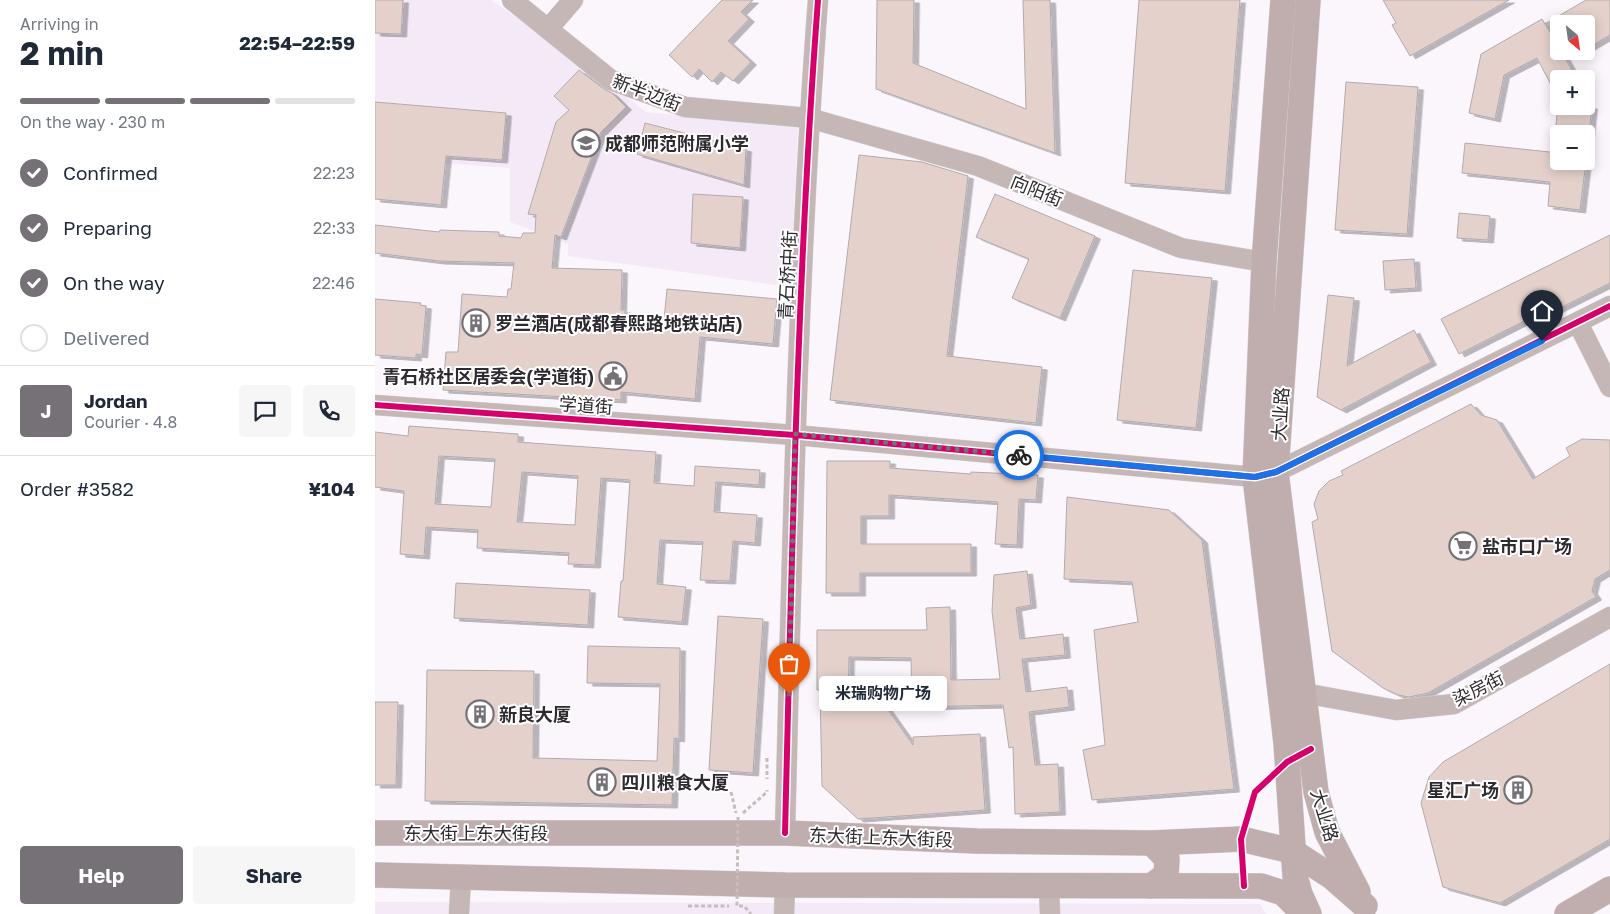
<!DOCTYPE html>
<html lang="en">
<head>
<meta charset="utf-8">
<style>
  body { margin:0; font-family:"Golos Text","Noto Sans SC",sans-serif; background:#f6f6f7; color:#1f2937; height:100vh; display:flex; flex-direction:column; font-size:19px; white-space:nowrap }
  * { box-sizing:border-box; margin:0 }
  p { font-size:16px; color:#747a83 }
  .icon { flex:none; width:28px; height:28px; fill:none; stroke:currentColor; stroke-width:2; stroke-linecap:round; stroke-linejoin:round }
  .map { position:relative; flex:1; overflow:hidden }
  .drawer { display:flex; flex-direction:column; background:#fff; width:375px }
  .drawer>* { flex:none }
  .needle { width:32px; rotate:151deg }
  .buttons { position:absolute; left:1175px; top:15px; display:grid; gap:10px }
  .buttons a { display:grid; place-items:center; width:45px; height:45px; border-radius:5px; background:#fff; box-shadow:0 2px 12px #0003; font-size:25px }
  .pin { position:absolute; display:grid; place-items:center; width:42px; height:42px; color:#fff; margin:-51px -21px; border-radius:50% 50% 50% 0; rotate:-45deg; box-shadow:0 0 5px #0007 }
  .pin .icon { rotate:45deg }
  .courier { position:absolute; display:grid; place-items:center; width:50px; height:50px; margin:-25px; border:4px solid #1a73e8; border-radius:50%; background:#fff; color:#222; box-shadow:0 1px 6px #0007 }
  .bubble { position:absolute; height:35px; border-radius:5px; background:#fff; box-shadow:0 2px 12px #0003; font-size:16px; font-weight:700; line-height:35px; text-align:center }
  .overview em { font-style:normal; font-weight:700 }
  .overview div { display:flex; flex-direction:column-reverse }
  .overview { display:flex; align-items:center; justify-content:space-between; height:85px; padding:0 20px }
  h1 { font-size:32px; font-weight:700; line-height:38px }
  .bar { display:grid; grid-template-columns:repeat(4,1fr); gap:8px 5px; align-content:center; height:60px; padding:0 20px }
  .bar i { height:6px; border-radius:4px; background:#e0e1e3 }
  .bar .selected { background:#767177 }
  .bar p { grid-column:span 4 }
  .line { display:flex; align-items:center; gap:12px; padding:0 20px; border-top:1px solid #e0e1e3 }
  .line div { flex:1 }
  .round { display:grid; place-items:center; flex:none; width:52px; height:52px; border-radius:5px; background:#f6f6f7 }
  ol { padding:0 20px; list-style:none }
  li { display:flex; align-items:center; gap:15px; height:55px }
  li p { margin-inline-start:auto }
  li .icon { padding:5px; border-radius:50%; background:#767177; color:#fff; stroke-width:4 }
  li:last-child { color:#747a83 }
  li i { width:28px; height:28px; border:2px solid #e0e1e3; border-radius:50% }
  .button { display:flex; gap:10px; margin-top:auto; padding:10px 20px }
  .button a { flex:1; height:58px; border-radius:5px; background:#767177; color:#fff; font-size:20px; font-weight:700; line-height:58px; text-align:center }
  .button a+a { background:#f6f6f7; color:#1f2937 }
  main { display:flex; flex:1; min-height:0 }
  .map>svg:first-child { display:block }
  .built { fill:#f4e9f6 }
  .building { fill:#e5d1cc; stroke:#b1abad; fill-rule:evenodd; filter:url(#shadow) }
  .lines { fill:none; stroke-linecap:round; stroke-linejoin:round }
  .minor-casing { stroke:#d5d2d6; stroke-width:21 }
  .major-casing { stroke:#d5d2d6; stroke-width:26 }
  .path { stroke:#c7bdbd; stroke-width:3; stroke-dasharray:4 2.5; stroke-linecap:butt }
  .minor { stroke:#c5b7b6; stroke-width:20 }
  .major { stroke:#bfaead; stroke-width:25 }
  .path-bridge { stroke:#c7bdbd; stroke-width:3; stroke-dasharray:4 2.5; stroke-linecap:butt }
  .cycleway-casing { stroke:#fff; stroke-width:9 }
  .cycleway { stroke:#d6006c; stroke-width:6 }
  .done { stroke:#767177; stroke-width:5; stroke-dasharray:0 9 }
  .route { stroke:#1a73e8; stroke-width:6 }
  .labels { text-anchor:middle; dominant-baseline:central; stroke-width:4; stroke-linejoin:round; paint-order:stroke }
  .street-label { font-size:18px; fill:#2e2a2f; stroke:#fff }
  .poi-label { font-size:18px; font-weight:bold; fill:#2e2a2f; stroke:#fff; text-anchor:start }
</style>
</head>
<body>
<main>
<section class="drawer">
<div class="overview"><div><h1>2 min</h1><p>Arriving in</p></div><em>22:54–22:59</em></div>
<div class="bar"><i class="selected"></i><i class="selected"></i><i class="selected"></i><i></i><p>On the way · 230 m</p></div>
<ol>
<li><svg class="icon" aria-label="check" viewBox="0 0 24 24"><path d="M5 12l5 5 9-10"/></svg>Confirmed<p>22:23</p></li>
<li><svg class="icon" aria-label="check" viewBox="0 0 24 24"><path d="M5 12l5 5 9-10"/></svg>Preparing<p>22:33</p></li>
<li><svg class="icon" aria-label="check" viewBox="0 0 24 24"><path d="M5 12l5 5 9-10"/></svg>On the way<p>22:46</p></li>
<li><i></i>Delivered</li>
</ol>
<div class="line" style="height:90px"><b class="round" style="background:#767177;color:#fff">J</b><div><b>Jordan</b><p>Courier · 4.8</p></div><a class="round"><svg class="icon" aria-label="chat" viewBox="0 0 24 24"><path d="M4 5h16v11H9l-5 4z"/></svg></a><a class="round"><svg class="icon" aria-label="phone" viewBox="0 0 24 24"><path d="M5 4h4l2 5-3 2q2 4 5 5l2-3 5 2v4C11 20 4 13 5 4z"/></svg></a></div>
<div class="line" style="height:65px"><div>Order #3582</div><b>¥104</b></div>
<div class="button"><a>Help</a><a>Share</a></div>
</section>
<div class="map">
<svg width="1235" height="914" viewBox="0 0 1235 914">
  <defs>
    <filter id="shadow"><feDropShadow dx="5.5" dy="3" stdDeviation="0" flood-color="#0004"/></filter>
  </defs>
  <rect width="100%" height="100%" fill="#fbf6fc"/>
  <g class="built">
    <path d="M0 0H116L198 55 271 112 423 128 415 287 193 256V244L135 222V168L0 158Z"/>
    <path d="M0 902 885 904 891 914H0Z"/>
  </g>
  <g class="building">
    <path d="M0 0H28L26 34 0 33Z"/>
    <path d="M347 0H378L366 12 374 19 353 41 376 62 358 81 346 72 337 82 324 69 317 77 294 55Z"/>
    <path d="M502 0H539L538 63 651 109 648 0H675L680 153 501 89Z"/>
    <path d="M764 0H865L850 191 750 183Z"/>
    <path d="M1008 0H1134L1035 56 1017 25 1021 23Z"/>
    <path d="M1211 0H1235V35L1211 49V24H1170L1184 47V51H1186L1202 79H1184V100L1162 58 1129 75 1120 119 1094 113 1106 54 1167 19 1170 24Z"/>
    <path d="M204 70 229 89 237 93 251 107 226 132 186 237 180 235 177 268 247 270 246 310H250V317L289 320 292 289 402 299 398 344 325 337 320 399 246 392V400L68 390 71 352H83L87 294 132 297 133 289H136L139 263 64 261 0 253V225L64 232 65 230 124 232V236L146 238 148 233H160L161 215 153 214 181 122 194 110 179 96Z"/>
    <path d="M971 82 1043 87 1032 234 960 230Z"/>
    <path d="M0 102 131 113 127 160 71 156 66 205 0 199Z"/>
    <path d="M1183 106H1217L1214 134H1180Z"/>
    <path d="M270 123 371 149 369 185 262 154Z"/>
    <path d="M1090 143 1184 153V161H1211L1205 210 1173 206 1175 182 1087 173Z"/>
    <path d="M484 155 547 162 593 176 572 356 667 367 661 423 455 400Z"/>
    <path d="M318 194 368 197 365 248 316 243Z"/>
    <path d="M620 194 720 236 685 318 637 298 654 259 601 237Z"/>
    <path d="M1084 213 1115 216 1113 240 1082 238Z"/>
    <path d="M1235 235V283L1179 311 1177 307 1084 354 1066 319Z"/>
    <path d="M1039 259 1041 288 1010 290 1008 261Z"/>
    <path d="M758 270 837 278 821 428 742 420Z"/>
    <path d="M953 295 979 298 972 366 1039 330 1056 362 966 410 942 397Z"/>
    <path d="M0 299 46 303 45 305 51 306 47 355 41 354V358L0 355Z"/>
    <path d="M1096 404 1106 415 1122 420 1158 479 1195 456 1191 448 1207 439 1235 440V570L1220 579 1217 591 1221 597 1053 693 1034 697 1023 695 1008 688 957 651 937 522 943 519 939 504 944 491 954 481 968 475 966 471Z"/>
    <path d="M34 426 143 434V442L281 452 279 483 319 486 320 466 385 470 384 485 341 482 339 512 382 515 380 543 358 541 355 581 325 580 328 542 285 540 282 584 311 587 307 622 243 617 246 581H248L255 480 226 478 220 565 193 564 194 553 102 548 103 530 51 527 49 556 25 554 29 491 0 487V432L33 436ZM64 456 120 459 116 507 60 504ZM147 472 203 476 200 525 142 522Z"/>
    <path d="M452 461H515V468L596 474V472L663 475 661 500 644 499 642 545 620 544 623 502 514 495V516H486V544H596V573H485V593H451Z"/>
    <path d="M692 497 794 510 827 540 859 789 717 800 708 750 730 745 719 630 763 622 757 582 689 579Z"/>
    <path d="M652 571 656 605 641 608 645 639 688 634 690 655 647 659 651 692 692 687 694 707 654 712 660 765 683 764 685 812 640 814 638 747 634 748 628 705 537 707 536 658 474 657 473 706 509 704 538 745V737L605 734 610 810 483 819 447 786 445 690H442V630H552L551 608 575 607 576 680 625 679 617 611 619 575Z"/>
    <path d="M81 583 215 590 213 625 79 618Z"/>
    <path d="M343 616 388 619 378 773 334 770Z"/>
    <path d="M213 646 305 648 304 739 299 738 297 805 50 801 52 670 159 671 158 758 282 761 285 684 212 683Z"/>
    <path d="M1235 664V839L1125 903 1068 887 1046 803 1054 777 1068 762Z"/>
    <path d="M0 702H23L21 785H0Z"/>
  </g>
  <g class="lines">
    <g class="minor-casing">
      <g id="minor">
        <path d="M137 0 236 80 310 107 434 118 603 166 806 248 889 262"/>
        <path d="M173 29 198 0"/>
        <path d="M1203 323 1235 387"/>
        <path d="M0 405 420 435 880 477 901 472 1235 306"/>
        <path d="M929 693 1021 710 1079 704 1235 617"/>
        <path d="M410 833C417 555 422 277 443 0"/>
        <path d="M674 886 675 914"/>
        <path d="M84 914 86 878"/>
        <path d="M409 914 410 885"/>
      </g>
    </g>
    <g class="major-casing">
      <g id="major">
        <path d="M908 0 889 262 880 477 911 743 920 876 925 894 934 914"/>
        <path d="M933 0 901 472 941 792 952 832 983 892"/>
        <path d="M0 833H410L602 841 777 843 866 839 917 851 957 877 990 906"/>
        <path d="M0 875 410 885 886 886 908 893 929 914"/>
        <path d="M776 886 791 875 792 859 777 843"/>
        <path d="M1192 914 1235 889"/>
      </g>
    </g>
    <g class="path">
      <path d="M392 758V779"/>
      <path d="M356 792 361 813"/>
      <path d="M368 813 392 792V790"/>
      <path d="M313 906H354"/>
    </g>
    <use href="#minor" class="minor"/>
    <use href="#major" class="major"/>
    <path class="path-bridge" d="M363 817 362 906H369L376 914"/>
    <g class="cycleway-casing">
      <g id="cycleway">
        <path d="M0 405 420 435 880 477 901 472 1235 306"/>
        <path d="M410 833C417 555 422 277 443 0"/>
        <path d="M869 886 866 839 880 792 912 762 936 749"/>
      </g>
    </g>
    <use href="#cycleway" class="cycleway"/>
  </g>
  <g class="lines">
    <path class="done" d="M414 694 420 434 644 455"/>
    <path class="route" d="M644 455 880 477 901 472 1167 341"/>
  </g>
  <defs>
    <g id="school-ring" transform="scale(1.4375)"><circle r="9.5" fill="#fff" stroke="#767177" stroke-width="1.5"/><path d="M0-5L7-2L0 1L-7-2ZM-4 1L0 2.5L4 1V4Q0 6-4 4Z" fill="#767177"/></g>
    <g id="building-ring" transform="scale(1.4375)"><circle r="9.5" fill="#fff" stroke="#767177" stroke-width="1.5"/><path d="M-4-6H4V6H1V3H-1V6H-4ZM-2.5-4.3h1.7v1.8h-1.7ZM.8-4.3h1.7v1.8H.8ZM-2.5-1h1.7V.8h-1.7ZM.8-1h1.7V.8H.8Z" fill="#767177"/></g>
    <g id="civic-ring" transform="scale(1.4375)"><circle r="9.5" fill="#fff" stroke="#767177" stroke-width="1.5"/><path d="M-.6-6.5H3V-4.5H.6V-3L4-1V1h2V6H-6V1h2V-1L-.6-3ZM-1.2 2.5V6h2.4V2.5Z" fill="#767177"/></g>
    <g id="supermarket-ring" transform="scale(1.4375)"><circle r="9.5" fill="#fff" stroke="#767177" stroke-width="1.5"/><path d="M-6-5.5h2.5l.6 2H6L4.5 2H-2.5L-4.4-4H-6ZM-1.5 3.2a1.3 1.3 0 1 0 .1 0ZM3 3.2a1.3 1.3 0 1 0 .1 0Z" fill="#767177"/></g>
  </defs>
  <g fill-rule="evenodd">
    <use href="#school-ring" x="211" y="143"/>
    <use href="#building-ring" x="101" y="323"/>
    <use href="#civic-ring" x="238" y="376"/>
    <use href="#supermarket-ring" x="1088" y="546"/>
    <use href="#building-ring" x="105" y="714"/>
    <use href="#building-ring" x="227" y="782"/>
    <use href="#building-ring" x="1143" y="790"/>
  </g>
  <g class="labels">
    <g class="street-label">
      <text transform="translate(272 92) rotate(21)">新半边街</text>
      <text transform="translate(662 190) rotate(22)">向阳街</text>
      <text transform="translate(412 275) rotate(-87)">青石桥中街</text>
      <text transform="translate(211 405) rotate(4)">学道街</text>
      <text transform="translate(905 414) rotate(-86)">大业路</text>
      <text transform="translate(1103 688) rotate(-27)">染房街</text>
      <text transform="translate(950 815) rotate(73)">大业路</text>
      <text x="101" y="833">东大街上东大街段</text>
      <text transform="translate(506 837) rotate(2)">东大街上东大街段</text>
    </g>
    <g class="poi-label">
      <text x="230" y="143">成都师范附属小学</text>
      <text x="120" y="323">罗兰酒店(成都春熙路地铁站店)</text>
      <text x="219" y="376" text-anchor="end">青石桥社区居委会(学道街)</text>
      <text x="1107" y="546">盐市口广场</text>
      <text x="124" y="714">新良大厦</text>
      <text x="246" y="782">四川粮食大厦</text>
      <text x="1124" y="790" text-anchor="end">星汇广场</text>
    </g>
  </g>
</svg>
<div class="buttons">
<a><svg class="needle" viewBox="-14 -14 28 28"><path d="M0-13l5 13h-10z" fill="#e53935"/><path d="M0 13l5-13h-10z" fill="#747a83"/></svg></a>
<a>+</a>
<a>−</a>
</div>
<div class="pin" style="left:414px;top:694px;background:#ea580c"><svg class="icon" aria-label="bag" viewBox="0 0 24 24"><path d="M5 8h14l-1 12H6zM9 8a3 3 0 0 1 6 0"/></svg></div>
<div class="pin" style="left:1167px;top:341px;background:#1f2937"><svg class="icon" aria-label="home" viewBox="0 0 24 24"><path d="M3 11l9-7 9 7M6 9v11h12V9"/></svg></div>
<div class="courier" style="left:644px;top:455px"><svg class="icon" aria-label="bike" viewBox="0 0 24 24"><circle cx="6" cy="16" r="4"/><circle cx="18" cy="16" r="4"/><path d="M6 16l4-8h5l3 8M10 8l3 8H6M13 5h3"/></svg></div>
<div class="bubble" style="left:444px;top:676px;width:128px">米瑞购物广场</div>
</div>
</main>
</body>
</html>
